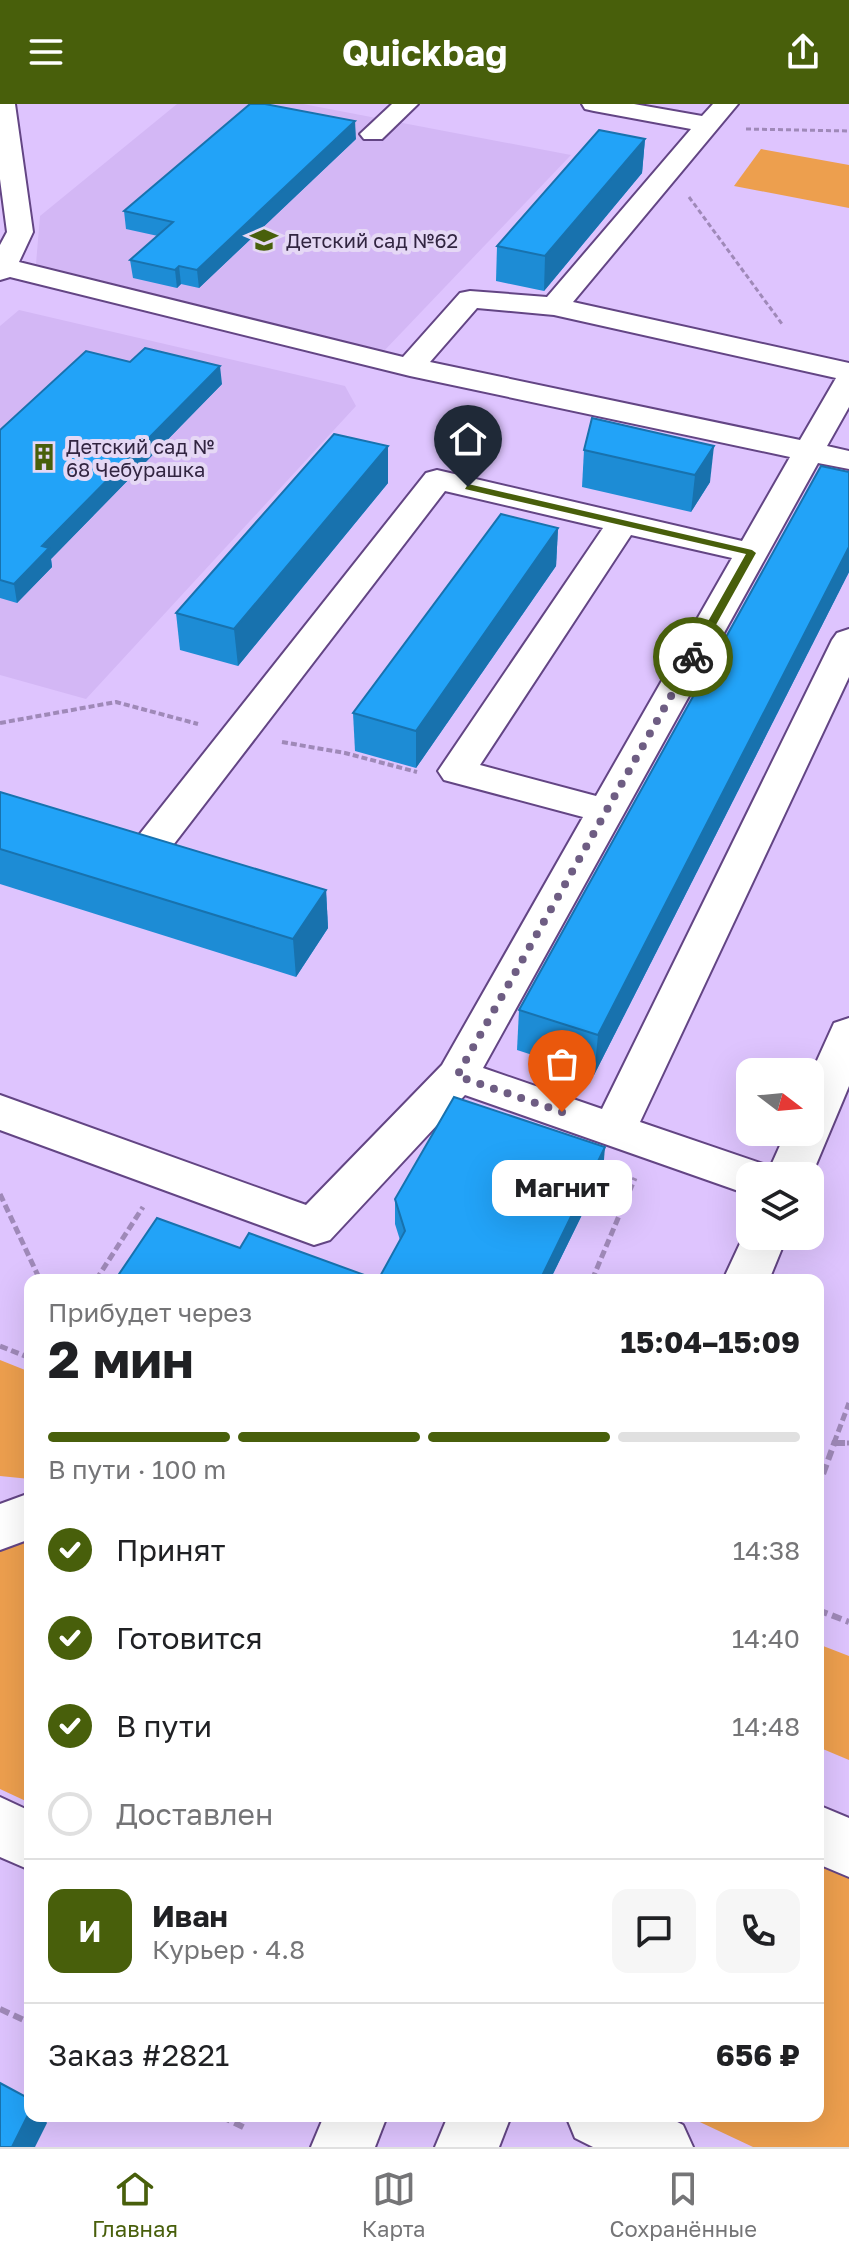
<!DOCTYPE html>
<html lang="ru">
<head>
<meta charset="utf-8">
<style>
  body { margin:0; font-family:"Golos Text",sans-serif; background:#f6f6f6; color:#202124; height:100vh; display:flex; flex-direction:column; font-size:30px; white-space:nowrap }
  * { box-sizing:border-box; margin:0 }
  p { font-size:26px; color:#757577 }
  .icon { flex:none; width:44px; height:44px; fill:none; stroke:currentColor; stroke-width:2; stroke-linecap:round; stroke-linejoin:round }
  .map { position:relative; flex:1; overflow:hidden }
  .side { position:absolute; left:24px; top:1170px; width:800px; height:848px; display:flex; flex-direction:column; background:#fff; border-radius:16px; box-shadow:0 8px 32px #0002 }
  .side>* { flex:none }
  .needle { width:52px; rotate:106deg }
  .tools { position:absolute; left:736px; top:954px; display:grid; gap:16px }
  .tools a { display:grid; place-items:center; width:88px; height:88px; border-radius:16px; background:#fff; box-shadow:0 8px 32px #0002; font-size:40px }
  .pin { position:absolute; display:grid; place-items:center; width:68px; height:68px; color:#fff; margin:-82px -34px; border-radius:50% 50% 50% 0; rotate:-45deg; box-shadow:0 0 8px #0007 }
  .pin .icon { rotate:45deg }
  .courier { position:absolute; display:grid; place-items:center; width:80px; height:80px; margin:-40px; border:6px solid #485f0b; border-radius:50%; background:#fff; color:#222; box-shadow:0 2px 10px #0007 }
  .bubble { position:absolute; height:56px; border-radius:16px; background:#fff; box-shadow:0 8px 32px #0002; font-size:26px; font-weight:700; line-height:56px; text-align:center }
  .overview em { font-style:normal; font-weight:700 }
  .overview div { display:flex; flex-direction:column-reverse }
  .overview { display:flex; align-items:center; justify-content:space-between; height:136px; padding:0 24px }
  h1 { font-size:52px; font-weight:700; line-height:60px }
  .bar { display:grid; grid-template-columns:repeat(4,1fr); gap:12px 8px; align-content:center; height:96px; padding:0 24px }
  .bar i { height:10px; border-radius:6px; background:#e0e0e0 }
  .bar .selected { background:#485f0b }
  .bar p { grid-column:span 4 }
  .line { display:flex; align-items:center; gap:20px; padding:0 24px; border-top:2px solid #e0e0e0 }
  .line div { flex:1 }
  .round { display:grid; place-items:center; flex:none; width:84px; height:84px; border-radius:16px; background:#f6f6f6 }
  ol { padding:0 24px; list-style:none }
  li { display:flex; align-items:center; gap:24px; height:88px }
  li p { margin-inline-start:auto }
  li .icon { padding:8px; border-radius:50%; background:#485f0b; color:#fff; stroke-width:4 }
  li:last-child { color:#757577 }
  li i { width:44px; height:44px; border:4px solid #e0e0e0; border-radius:50% }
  header { display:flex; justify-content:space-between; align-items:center; height:104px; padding:0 24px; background:#485f0b; color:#fff; font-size:36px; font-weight:700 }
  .tabs { display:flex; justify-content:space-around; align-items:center; height:112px; border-top:2px solid #e0e0e0; background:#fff; font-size:22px; color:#757577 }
  .tabs a { display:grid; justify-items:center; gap:4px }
  .tabs .selected { color:#485f0b }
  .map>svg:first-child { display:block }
  .built { fill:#d3b7f5 }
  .green { fill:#ed9f4e }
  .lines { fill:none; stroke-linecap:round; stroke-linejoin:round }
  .minor-casing { stroke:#634584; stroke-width:4 }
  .major-casing { stroke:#634584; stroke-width:4 }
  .path-far3 { stroke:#9f89b8; stroke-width:3; stroke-dasharray:5 3; stroke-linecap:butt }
  .path-far2 { stroke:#9f89b8; stroke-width:4; stroke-dasharray:6 3; stroke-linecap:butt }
  .path-far1 { stroke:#9f89b8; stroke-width:5; stroke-dasharray:8 4; stroke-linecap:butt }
  .path { stroke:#9f89b8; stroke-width:6; stroke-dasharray:10 5; stroke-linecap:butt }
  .minor { fill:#fff; fill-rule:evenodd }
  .major { fill:#fff; fill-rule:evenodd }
  .wall { fill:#1d8cd5 }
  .shaded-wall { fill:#1872ae }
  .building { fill:#22a3f8; stroke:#1872ae; stroke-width:2 }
  .route { fill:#485f0b }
  .done { stroke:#6e5d83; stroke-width:8; stroke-dasharray:0 14.4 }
  .labels { text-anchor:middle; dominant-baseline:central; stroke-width:8; stroke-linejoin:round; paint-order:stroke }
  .far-poi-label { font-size:20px; fill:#322541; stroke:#e5d8f5; text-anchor:start }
</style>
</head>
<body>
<header><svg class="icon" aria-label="menu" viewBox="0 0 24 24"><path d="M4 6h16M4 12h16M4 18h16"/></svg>Quickbag<svg class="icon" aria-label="share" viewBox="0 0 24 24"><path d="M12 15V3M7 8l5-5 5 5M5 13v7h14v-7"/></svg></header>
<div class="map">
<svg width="849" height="2043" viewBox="0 0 849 2043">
  <rect width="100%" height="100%" fill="#dec4fe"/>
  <g class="built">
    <path d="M177 0H303L571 51 383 248 36 160 40 112Z"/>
    <path d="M19 206 345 282 356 302 86 595 0 571V222Z"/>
  </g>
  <g class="green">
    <path d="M761 45 849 61V104L734 82Z"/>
    <path d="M0 1256 30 1268V1375L0 1372Z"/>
    <path d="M30 1437V1699L0 1685V1446Z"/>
    <path d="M818 1540 849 1552V1656L818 1643Z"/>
    <path d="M818 1757 849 1770V2043H753L687 2012H818Z"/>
  </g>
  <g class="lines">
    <g class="minor-casing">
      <g id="minor">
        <path d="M0 0H15L33 128 19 158 403 253 460 189 470 187 547 193 691 25 594 7 585 5 582 0H634L702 12 713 0H738L573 198 849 259V303L827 342 849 347V365L818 359 483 964 602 1005 832 536 837 529 849 525V573L640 1018 766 1061 769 1066 786 1028H810V972L834 919 849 914V982L810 1075V1072H750V1091L465 991 330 1136 314 1141 0 1026V991L306 1101 442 961 583 713 444 676 438 667 603 424 445 387 167 749 153 753 139 749 134 740 139 731 426 369 437 366 742 437 790 353 410 272 10 173 0 176V141L7 128 0 75ZM477 204 554 211 836 274 800 336 430 258ZM631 431 732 454 596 692 480 661Z"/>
        <path d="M392 0H418L382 35H364L360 30Z"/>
        <path d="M750 1118V1132H787L769 1176H723Z"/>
        <path d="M324 2012H387L375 2043H311Z"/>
        <path d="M448 2012H511L499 2043H435Z"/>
      </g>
    </g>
    <g class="major-casing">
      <g id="major">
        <path d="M30 1389V1435L0 1446V1400Z"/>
        <path d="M0 1693 30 1707V1766L0 1753Z"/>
        <path d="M818 1701 849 1714V1773L818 1760Z"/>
        <path d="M566 2012H666L683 2021 693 2043H593L575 2034Z"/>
      </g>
    </g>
    <g class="path-far3">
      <path d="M746 25 849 27"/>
      <path d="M689 93 782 220"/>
    </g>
    <g class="path-far2">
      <path d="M0 619 116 598 198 620"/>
      <path d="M282 638 345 649 417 668"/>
    </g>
    <g class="path-far1">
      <path d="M0 1090 40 1176"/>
      <path d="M96 1176 143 1103"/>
      <path d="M592 1176 635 1074"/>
      <path d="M0 1242 30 1254"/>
      <path d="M834 1339 849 1299"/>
      <path d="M835 1339H849"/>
    </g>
    <g class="path">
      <path d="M835 1339H849"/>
      <path d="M818 1384 835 1337"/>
      <path d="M818 1506 849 1518"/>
      <path d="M0 1905 30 1919"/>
      <path d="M221 2012 245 2024"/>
    </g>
    <use href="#minor" class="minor"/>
    <use href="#major" class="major"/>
  </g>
  <g class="wall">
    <path d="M356 35 199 184 181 180 177 184 133 174 130 156 158 132 126 125 124 107Z"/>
    <path d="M645 35 642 69 544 187 496 177 497 142Z"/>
    <path d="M222 280 51 455 52 463 17 499 0 494V326Z"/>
    <path d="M592 314 710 378 691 408 582 383 584 346Z"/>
    <path d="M388 342V379L238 562 180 546 176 509Z"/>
    <path d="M849 368V468L594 971 517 946 519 906Z"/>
    <path d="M558 424 556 462 416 664 355 647 353 609Z"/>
    <path d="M0 688 326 786 328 824 296 873 0 780Z"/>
    <path d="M603 1068 550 1176H115H378L400 1136 395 1120V1095Z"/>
  </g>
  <g class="shaded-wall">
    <path d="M355 17 356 35 199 184 197 166Z"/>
    <path d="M645 35 642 69 544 187 545 152Z"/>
    <path d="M179 162 181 180 177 184 175 166Z"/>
    <path d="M220 262 222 280 51 455 52 463 17 499 14 480 42 442Z"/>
    <path d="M388 342V379L238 562 234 525Z"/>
    <path d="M714 342 710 378 691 408 695 371Z"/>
    <path d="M558 424 556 462 416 664V627Z"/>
    <path d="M849 443V468L594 971 598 931Z"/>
    <path d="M326 786 328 824 296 873 293 835Z"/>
    <path d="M605 1043 603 1068 550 1176H540Z"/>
    <path d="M30 2007V2012H43L47 2019 35 2043H12Z"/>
  </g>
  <g class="building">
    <path d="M250 0H265L355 17 197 166 179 162 175 166 130 156 173 118 124 107Z"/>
    <path d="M599 26 645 35 545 152 497 142Z"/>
    <path d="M145 244 220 262 42 442 49 444 14 480 0 476V326L86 247 130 258Z"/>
    <path d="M592 314 714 342 695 371 584 346Z"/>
    <path d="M334 330 388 342 234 525 176 509Z"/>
    <path d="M821 362 849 368V443L598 931 519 906Z"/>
    <path d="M501 410 558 424 416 627 353 609Z"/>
    <path d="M0 688 326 786 293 835 0 745Z"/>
    <path d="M454 993 605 1043 540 1176H115L157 1114 240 1144 249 1129 378 1176 405 1127 395 1095Z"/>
    <path d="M0 1979 30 1995V2007L12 2043H0Z"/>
  </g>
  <path class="route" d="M468 380 752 446 756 449 698 553 693 556 688 553 746 450 465 385Z"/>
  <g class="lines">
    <path class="done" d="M562 1008 457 972 693 553"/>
  </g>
  <defs>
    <g id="school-bare" transform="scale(2.16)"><path d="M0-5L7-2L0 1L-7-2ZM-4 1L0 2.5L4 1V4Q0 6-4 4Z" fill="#485f0b" stroke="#e5d8f5" stroke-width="2.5" paint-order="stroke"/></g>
    <g id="building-bare" transform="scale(2.16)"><path d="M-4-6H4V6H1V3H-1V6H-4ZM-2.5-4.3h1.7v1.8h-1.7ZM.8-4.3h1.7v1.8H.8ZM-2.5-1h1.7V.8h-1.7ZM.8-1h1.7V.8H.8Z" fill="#485f0b" stroke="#e5d8f5" stroke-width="2.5" paint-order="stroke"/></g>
  </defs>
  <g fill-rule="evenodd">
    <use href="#school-bare" x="264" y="136"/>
    <use href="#building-bare" x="44" y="353"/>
  </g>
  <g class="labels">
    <g class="far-poi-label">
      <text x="286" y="136">Детский сад №62</text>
      <text x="66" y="342">Детский сад №<tspan x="66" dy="23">68 Чебурашка</tspan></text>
    </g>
  </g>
</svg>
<div class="tools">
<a><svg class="needle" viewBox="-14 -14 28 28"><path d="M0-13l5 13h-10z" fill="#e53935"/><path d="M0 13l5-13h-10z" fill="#757577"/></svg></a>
<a><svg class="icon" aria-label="layers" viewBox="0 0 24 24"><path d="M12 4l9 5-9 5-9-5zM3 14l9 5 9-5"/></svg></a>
</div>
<div class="pin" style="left:562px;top:1008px;background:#ea580c"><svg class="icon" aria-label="bag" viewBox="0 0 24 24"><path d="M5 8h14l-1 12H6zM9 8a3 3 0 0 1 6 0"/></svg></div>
<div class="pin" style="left:468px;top:383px;background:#1f2937"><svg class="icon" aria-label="home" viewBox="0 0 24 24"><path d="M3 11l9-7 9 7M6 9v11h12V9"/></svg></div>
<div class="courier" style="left:693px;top:553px"><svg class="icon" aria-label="bike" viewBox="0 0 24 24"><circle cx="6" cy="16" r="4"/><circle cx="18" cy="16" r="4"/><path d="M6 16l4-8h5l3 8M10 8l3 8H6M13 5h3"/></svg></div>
<div class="bubble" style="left:492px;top:1056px;width:140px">Магнит</div>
<section class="side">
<div class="overview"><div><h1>2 мин</h1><p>Прибудет через</p></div><em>15:04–15:09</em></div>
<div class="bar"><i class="selected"></i><i class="selected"></i><i class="selected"></i><i></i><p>В пути · 100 m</p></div>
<ol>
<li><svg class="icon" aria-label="check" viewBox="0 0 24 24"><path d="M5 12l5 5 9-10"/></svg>Принят<p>14:38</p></li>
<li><svg class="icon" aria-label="check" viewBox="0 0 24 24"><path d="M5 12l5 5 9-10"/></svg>Готовится<p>14:40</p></li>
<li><svg class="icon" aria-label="check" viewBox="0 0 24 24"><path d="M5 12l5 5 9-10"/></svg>В пути<p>14:48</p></li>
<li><i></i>Доставлен</li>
</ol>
<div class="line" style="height:144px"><b class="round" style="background:#485f0b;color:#fff">И</b><div><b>Иван</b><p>Курьер · 4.8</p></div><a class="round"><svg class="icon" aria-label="chat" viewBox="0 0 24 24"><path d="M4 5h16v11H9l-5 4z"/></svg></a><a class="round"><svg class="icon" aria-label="phone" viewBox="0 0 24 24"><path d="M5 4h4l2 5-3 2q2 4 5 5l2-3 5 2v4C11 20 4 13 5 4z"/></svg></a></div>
<div class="line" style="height:104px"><div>Заказ #2821</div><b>656 ₽</b></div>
</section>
</div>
<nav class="tabs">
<a class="selected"><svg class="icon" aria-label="home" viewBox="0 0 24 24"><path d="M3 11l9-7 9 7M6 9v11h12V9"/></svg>Главная</a>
<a><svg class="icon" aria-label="map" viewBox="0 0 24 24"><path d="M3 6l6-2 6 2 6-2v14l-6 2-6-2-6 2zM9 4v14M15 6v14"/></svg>Карта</a>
<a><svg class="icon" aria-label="saved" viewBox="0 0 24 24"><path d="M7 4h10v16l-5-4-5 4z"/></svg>Сохранённые</a>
</nav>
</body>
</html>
